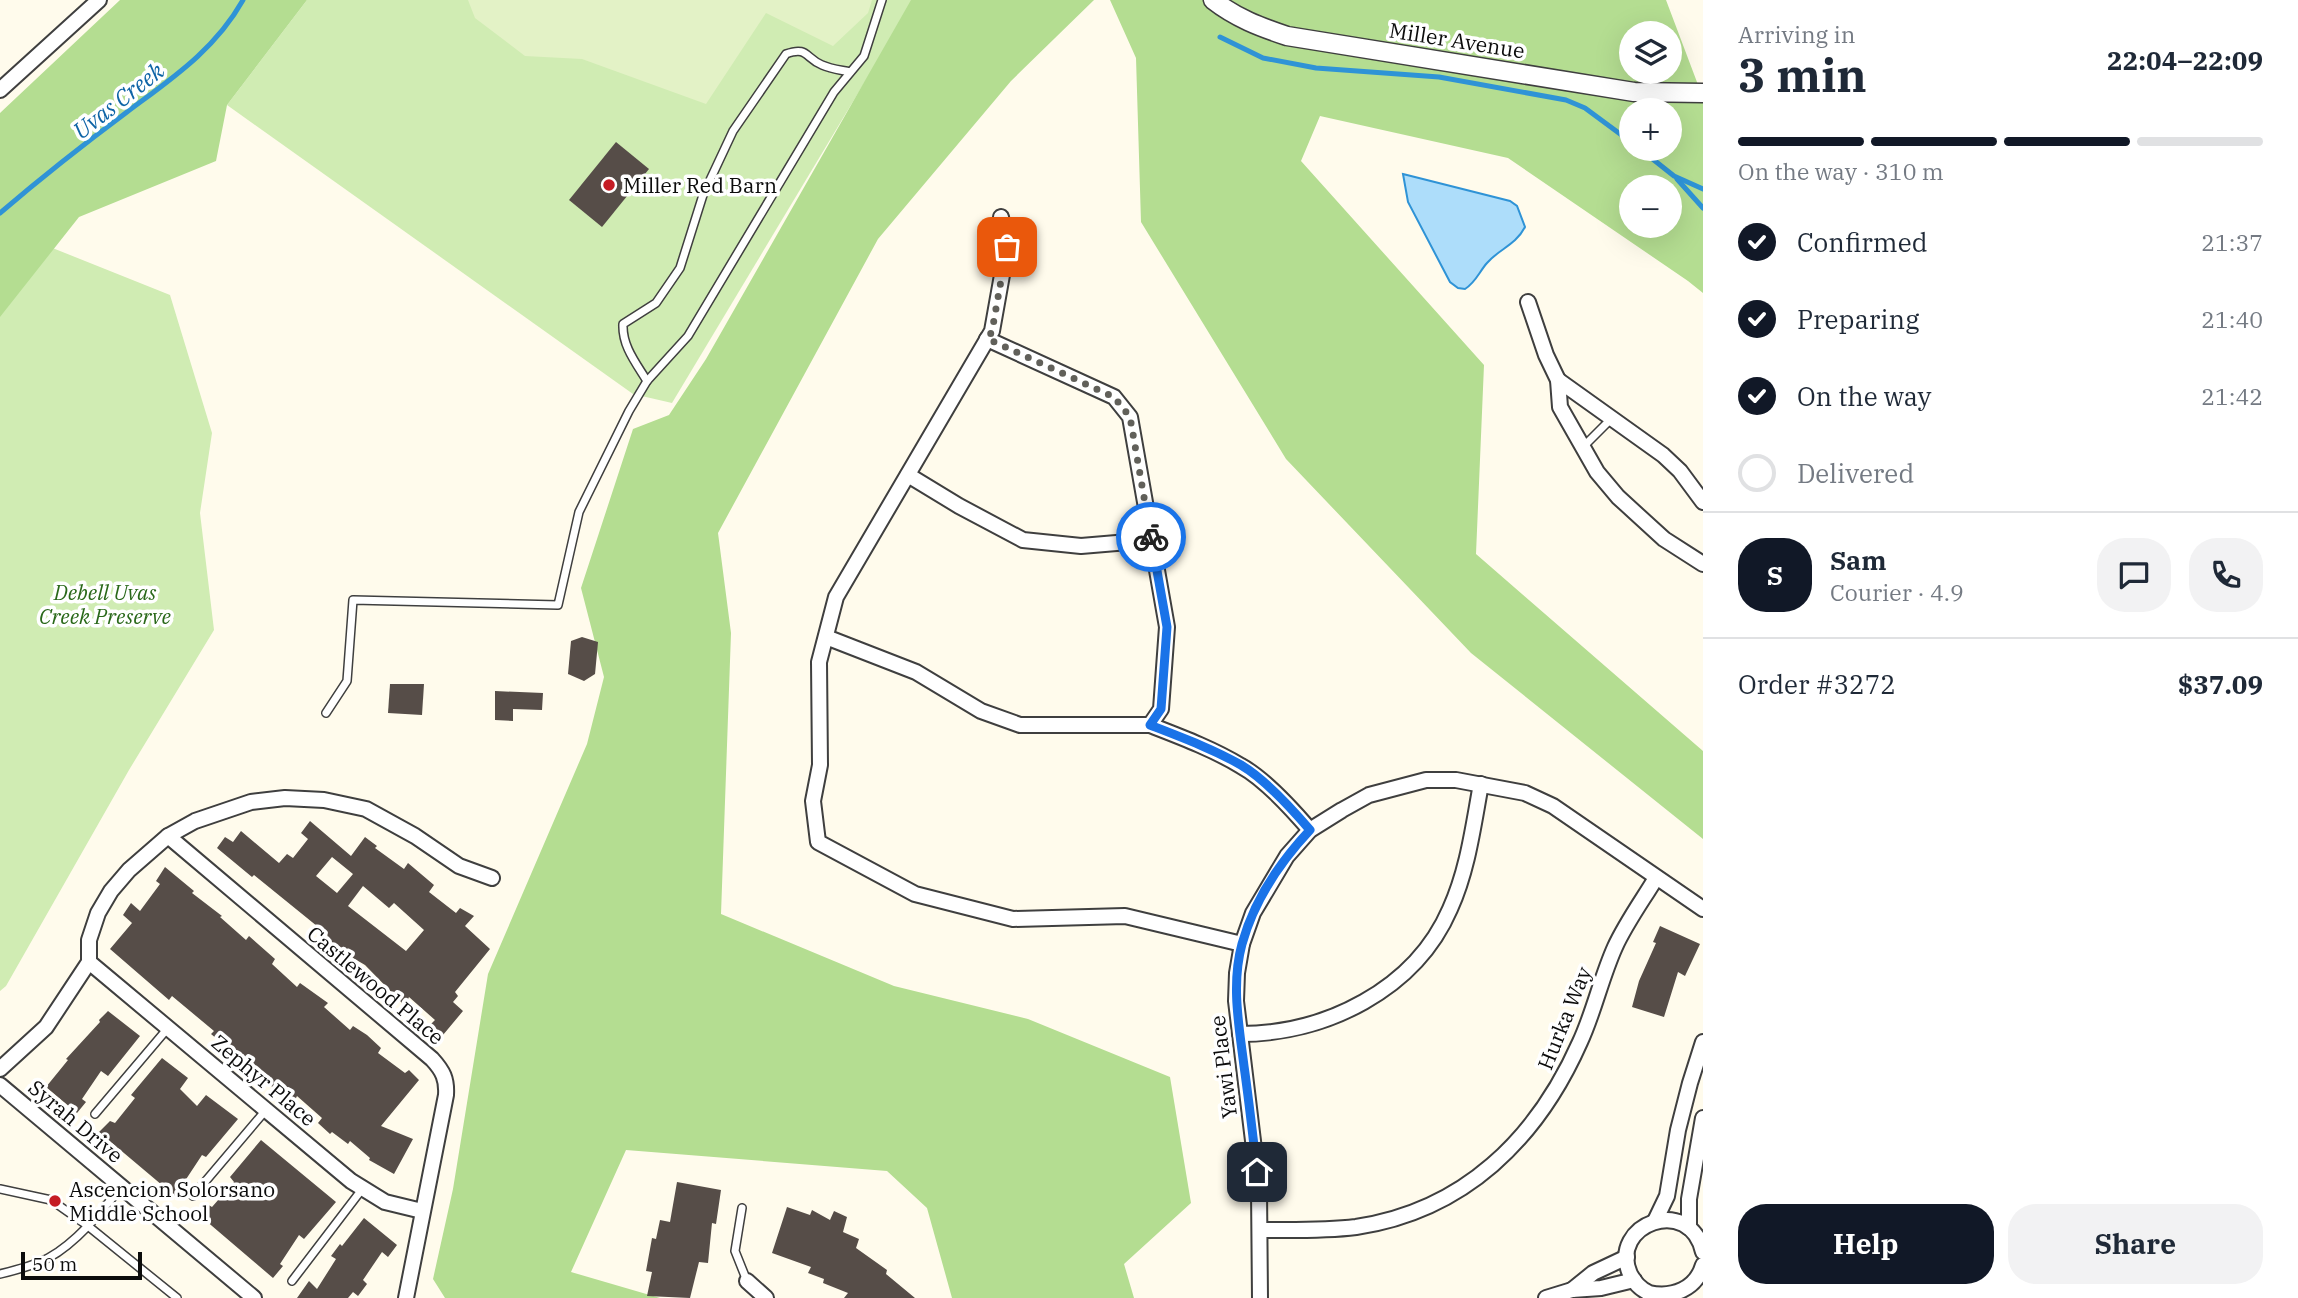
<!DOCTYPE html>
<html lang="en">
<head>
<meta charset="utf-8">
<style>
  body { margin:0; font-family:"IBM Plex Serif",serif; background:#f2f2f3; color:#1f2937; height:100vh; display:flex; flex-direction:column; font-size:26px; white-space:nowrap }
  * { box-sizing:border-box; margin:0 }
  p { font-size:23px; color:#747a83 }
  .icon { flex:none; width:38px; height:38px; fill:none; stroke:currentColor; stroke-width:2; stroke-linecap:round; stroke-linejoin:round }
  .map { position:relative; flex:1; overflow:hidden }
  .side { display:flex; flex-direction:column; background:#fff; width:595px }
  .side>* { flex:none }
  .buttons { position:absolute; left:1619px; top:21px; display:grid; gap:14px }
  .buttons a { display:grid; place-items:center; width:63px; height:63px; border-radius:50%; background:#fff; box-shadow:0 7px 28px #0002; font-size:35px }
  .scale { position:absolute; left:21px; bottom:18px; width:121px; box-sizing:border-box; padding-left:7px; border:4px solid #0c0c0c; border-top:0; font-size:19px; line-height:24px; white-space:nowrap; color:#0c0c0c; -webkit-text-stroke:5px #fff; paint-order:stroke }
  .pin { position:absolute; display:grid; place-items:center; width:60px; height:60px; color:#fff; margin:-30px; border-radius:14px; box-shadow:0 4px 10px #0006 }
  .courier { position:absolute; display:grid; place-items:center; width:70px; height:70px; margin:-35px; border:5px solid #1a73e8; border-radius:50%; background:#fff; color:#222; box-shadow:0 2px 9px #0007 }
  .head em { font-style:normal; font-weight:700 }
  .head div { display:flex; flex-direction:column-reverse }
  .head { display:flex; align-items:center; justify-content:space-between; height:119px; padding:0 35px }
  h1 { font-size:46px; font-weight:700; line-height:52px }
  .bar { display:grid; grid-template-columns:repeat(4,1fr); gap:10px 7px; align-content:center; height:84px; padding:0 35px }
  .bar i { height:9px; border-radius:5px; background:#e0e1e3 }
  .bar .active { background:#111827 }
  .bar p { grid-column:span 4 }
  .line { display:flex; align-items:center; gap:18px; padding:0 35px; border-top:2px solid #e0e1e3 }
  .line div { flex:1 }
  .round { display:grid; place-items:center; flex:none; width:74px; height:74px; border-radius:28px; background:#f2f2f3 }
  ol { padding:0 35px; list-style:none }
  li { display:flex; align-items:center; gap:21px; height:77px }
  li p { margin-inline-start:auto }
  li .icon { padding:7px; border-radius:50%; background:#111827; color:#fff; stroke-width:4 }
  li:last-child { color:#747a83 }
  li i { width:38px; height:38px; border:4px solid #e0e1e3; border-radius:50% }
  .action { display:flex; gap:14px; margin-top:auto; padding:14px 35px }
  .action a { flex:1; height:80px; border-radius:28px; background:#111827; color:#fff; font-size:28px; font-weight:700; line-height:80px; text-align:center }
  .action a+a { background:#f2f2f3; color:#1f2937 }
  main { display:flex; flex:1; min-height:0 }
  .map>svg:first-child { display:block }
  .green { fill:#d0ecb3 }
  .forest { fill:#b4dd91; fill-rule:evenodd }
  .pitch { fill:#e3f2c6 }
  .water { fill:#adddfa; stroke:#2f93d6; stroke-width:2 }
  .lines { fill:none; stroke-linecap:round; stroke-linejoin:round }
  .stream { stroke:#2f93d6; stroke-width:5 }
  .building { fill:#564d48; fill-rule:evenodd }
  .service-casing { stroke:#3f3f3f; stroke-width:10 }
  .minor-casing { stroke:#3f3f3f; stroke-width:18 }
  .tertiary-casing { stroke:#3f3f3f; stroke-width:21 }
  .service { stroke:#fff; stroke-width:7 }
  .minor { stroke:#fff; stroke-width:14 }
  .tertiary { stroke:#fff; stroke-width:18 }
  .done { stroke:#61605a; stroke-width:7; stroke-dasharray:0 12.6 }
  .route { stroke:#1a73e8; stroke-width:9 }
  .poi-dot { fill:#c51c24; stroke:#fff; stroke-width:2.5 }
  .labels { text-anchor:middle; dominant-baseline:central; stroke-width:7; stroke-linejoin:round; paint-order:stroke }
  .street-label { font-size:21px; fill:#0c0c0c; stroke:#fff }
  .poi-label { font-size:21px; fill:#0c0c0c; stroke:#fff; text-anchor:start }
  .park-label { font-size:21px; font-style:italic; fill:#296819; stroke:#fff }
  .water-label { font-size:23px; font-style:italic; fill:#0e64a6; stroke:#fff }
</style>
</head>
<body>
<main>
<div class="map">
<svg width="1703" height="1298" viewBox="0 0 1703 1298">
  <rect width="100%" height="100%" fill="#fffbec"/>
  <g class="green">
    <path d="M307 0H914L672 403 633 394 227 105Z"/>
    <path d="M0 227 170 295 212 433 200 513 214 630 129 770 6 986 0 991Z"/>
  </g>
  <g class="forest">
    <path d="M120 0H307L227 105 216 161 79 217 0 317V113Z"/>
    <path d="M911 0H1094L1011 81 878 239 718 533 731 633 721 914 894 986 1028 1019 1170 1077 1191 1203 1124 1264 1134 1298H952L927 1208 887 1171 626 1150 571 1272 660 1298H445L433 1279 453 1189 488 974 587 744 604 677 581 588 633 429 669 415 706 359Z"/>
    <path d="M1110 0H1666L1703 98V293L1688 281 1508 158 1320 116 1301 161 1484 365 1476 554 1703 751V839L1471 653 1286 459 1141 222 1136 58ZM1631 33H1670V72H1631ZM1631 110H1670V149H1631ZM1631 187H1670V226H1631Z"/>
  </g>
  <path class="pitch" d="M468 0H872L868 13 833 46 766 13 706 104 582 59 525 56 475 18Z"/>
  <path class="water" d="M1403 174 1510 201 1517 206 1525 227C1515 246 1500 248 1487 263 1479 272 1476 282 1465 289L1458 288 1450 282 1408 202Z"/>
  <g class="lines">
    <g class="stream">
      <path d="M1220 37 1263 58 1316 68 1439 77 1566 100 1585 108 1631 142"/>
      <path d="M1640 149 1674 176 1703 189"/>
      <path d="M1677 179 1703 208"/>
      <path d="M0 213C41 178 84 144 127 112 171 79 215 50 243 0"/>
    </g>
  </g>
  <g class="building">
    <path d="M616 142 649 169 602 227 569 200Z"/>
    <path d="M582 637 598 642 595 674 584 681 568 674 571 641Z"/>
    <path d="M390 684H424L422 715 388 713Z"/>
    <path d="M495 691 543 693 542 710 513 709V721L495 720Z"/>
    <path d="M310 821 351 856 365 837 377 846 375 848 404 869 408 863 434 885 429 892 456 913 460 908 474 916 465 926 490 949 455 992 458 996 453 1002 463 1011 443 1035 431 1024 435 1020 409 997 405 1006 365 965 336 948 325 938 328 935 254 875 252 877 217 848 225 837 233 842 241 831 279 863 287 854 293 858 308 839 301 833ZM332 857 353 874 337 893 316 876ZM363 886 389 908 394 903 424 930 406 951 348 906Z"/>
    <path d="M165 867 194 891 192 893 222 916 220 917 246 940 249 936 275 959 272 964 297 987 300 983 328 1003 324 1007 350 1030 353 1026 367 1035 381 1048 378 1053 405 1073 409 1070 419 1080 381 1126 413 1139 394 1174 369 1160 370 1158 350 1141 348 1144 332 1132 330 1134 318 1123 322 1118 297 1096 295 1100 279 1087 276 1090 264 1080 268 1076 225 1041 223 1044 211 1034 214 1031 172 996 169 1000 110 949 132 923 123 915 131 903 140 911 160 884 156 881Z"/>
    <path d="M1660 926 1700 944 1685 976 1678 972 1664 1017 1632 1007 1639 981 1656 943 1653 942Z"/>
    <path d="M108 1011 140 1036 108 1076 101 1071 82 1099 86 1102 77 1113 46 1087 68 1060 66 1059 100 1022 99 1020Z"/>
    <path d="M162 1058 188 1078 180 1089 197 1106 206 1095 238 1119 206 1157 202 1155 175 1196 99 1132 110 1121 115 1123 135 1098 131 1095Z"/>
    <path d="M261 1140 336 1202 304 1239 299 1235 280 1264 283 1266 273 1278 198 1214 207 1204 212 1207 234 1182 230 1177Z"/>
    <path d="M677 1182 721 1190 716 1224 712 1223 708 1263 699 1262 690 1298 647 1296 652 1272 646 1271 652 1238 656 1239 660 1220 670 1222Z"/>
    <path d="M787 1207 810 1215 812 1210 830 1220 834 1211 847 1217 843 1232 859 1239 856 1248 887 1270 886 1274 915 1298H844L848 1293 823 1283 824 1279 808 1273 811 1267 772 1253Z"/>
    <path d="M364 1218 397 1245 388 1257 382 1252 363 1280 367 1284 358 1296 353 1292 348 1298H297L309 1281 317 1289 336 1259 331 1256 340 1244 342 1246Z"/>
  </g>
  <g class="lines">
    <g class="service-casing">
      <g id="service">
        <path d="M647 381C636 363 622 346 623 324L656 303 680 268 703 195 733 131 786 54C808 46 805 58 822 65 831 69 841 70 850 72"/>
        <path d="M1582 448 1611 419"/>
        <path d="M326 713 347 681 353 600 558 605 579 512 629 411 647 381 688 336 834 92 864 56 882 0"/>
        <path d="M95 1114 168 1028"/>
        <path d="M0 1189 51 1200 88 1226 122 1187"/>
        <path d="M193 1196 266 1110"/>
        <path d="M742 1208 735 1251 747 1281"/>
        <path d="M0 1274C42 1264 58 1257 88 1226L177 1298"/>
        <path d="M292 1281 363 1188"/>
      </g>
    </g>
    <g class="minor-casing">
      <g id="minor">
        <path d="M0 90 99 0"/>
        <path d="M1001 217 1007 247 992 331 836 597 819 662 820 765 813 801 818 842 915 894 1013 919 1125 916 1242 944"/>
        <path d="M1528 302 1546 355 1558 380 1560 407 1597 472 1618 497 1664 539 1703 564"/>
        <path d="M1558 380 1663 455 1680 471 1703 502"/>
        <path d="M908 475 959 506 1023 540 1081 546 1152 540"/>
        <path d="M826 637 916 672 981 711 1020 725H1150L1161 709 1167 627 1130 417 1114 397 987 339"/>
        <path d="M1150 725C1181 737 1213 749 1241 766 1265 779 1292 809 1310 830"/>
        <path d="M168 836 432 1059C443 1071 447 1079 446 1095L406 1298"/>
        <path d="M89 962 351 1181 385 1202 422 1211"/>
        <path d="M1240 1034C1325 1034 1415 990 1450 909 1468 869 1473 827 1481 784"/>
        <path d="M0 1069 46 1027 89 962V940L98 913 111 891 129 870 168 836 195 821 251 802 285 798 324 800 366 809 415 836 459 866 492 878"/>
        <path d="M0 1085 254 1298"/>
        <path d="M1655 1221 1667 1196 1678 1130 1690 1083 1703 1042"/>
        <path d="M1689 1228V1199L1703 1118"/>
        <path d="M1260 1230C1292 1230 1324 1231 1356 1227 1464 1211 1537 1139 1580 1042 1594 1012 1601 978 1615 947 1626 923 1642 901 1656 878"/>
        <path d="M1703 1252C1690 1194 1608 1224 1630 1274 1634 1282 1640 1289 1649 1293 1673 1298 1696 1289 1703 1265"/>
        <path d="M747 1281 766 1298"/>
        <path d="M1572 1290 1593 1273 1627 1257"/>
        <path d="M1260 1298 1259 1190 1236 1001 1237 973 1242 944 1253 913 1287 856 1310 830 1342 810 1369 795 1426 780H1456L1525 793 1553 806 1703 909"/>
        <path d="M1546 1298 1572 1290 1601 1288 1634 1280"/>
      </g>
    </g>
    <g class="tertiary-casing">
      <path id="tertiary" d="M1213 0C1236 18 1260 27 1287 36L1634 92 1703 93"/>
    </g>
    <use href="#service" class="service"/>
    <use href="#minor" class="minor"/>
    <use href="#tertiary" class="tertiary"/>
  </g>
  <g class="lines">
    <path class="done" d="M1007 247 992 331 988 339 1114 397 1130 417 1151 537"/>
    <path class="route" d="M1151 537 1167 627 1161 709 1150 725C1181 737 1213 749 1241 765 1265 779 1292 809 1310 830 1280 862 1254 901 1242 944 1231 984 1239 1026 1244 1066 1249 1101 1253 1137 1257 1172"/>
  </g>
  <g class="poi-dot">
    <circle cx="609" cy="185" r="7"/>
    <circle cx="55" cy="1201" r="7"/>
  </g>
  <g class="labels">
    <g class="street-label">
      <text transform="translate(1457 40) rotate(9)">Miller Avenue</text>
      <text transform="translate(376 985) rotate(40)">Castlewood Place</text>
      <text transform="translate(1564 1018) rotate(-68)">Hurka Way</text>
      <text transform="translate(1223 1067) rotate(-97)">Yawi Place</text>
      <text transform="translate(264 1080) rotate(40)">Zephyr Place</text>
      <text transform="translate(76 1121) rotate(40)">Syrah Drive</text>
    </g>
    <g class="poi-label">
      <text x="623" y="185">Miller Red Barn</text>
      <text x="69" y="1189">Ascencion Solorsano<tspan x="69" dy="24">Middle School</tspan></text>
    </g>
    <g class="park-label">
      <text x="105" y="592">Debell Uvas<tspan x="105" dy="24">Creek Preserve</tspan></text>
    </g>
    <g class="water-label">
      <text transform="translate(118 100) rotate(-38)">Uvas Creek</text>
    </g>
  </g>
</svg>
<div class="buttons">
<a><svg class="icon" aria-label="layers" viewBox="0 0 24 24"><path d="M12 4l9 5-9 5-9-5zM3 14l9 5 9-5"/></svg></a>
<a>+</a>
<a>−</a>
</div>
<div class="scale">50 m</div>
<div class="pin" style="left:1007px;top:247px;background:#ea580c"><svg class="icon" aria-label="bag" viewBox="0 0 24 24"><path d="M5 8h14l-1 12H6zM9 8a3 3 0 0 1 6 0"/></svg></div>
<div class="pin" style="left:1257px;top:1172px;background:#1f2937"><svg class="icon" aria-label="home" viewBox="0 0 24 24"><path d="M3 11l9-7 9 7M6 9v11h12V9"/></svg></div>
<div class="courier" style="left:1151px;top:537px"><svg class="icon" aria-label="bike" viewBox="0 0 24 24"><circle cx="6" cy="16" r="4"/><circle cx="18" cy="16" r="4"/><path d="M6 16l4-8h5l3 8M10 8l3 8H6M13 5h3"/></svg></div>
</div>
<section class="side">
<div class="head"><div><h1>3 min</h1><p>Arriving in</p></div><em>22:04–22:09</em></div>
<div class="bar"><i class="active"></i><i class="active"></i><i class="active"></i><i></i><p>On the way · 310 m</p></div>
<ol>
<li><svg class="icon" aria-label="check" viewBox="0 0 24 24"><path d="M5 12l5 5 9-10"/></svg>Confirmed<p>21:37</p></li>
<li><svg class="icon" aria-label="check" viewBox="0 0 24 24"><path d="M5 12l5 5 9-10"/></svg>Preparing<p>21:40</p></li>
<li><svg class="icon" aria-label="check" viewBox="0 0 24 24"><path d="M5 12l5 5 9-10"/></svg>On the way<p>21:42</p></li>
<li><i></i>Delivered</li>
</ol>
<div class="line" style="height:126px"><b class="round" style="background:#111827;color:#fff">S</b><div><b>Sam</b><p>Courier · 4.9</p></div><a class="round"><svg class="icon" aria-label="chat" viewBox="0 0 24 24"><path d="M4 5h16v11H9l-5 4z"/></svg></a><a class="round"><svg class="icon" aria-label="phone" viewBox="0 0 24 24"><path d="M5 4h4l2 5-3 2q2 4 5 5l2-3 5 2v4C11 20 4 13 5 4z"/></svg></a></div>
<div class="line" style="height:91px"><div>Order #3272</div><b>$37.09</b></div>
<div class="action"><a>Help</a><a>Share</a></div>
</section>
</main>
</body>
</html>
